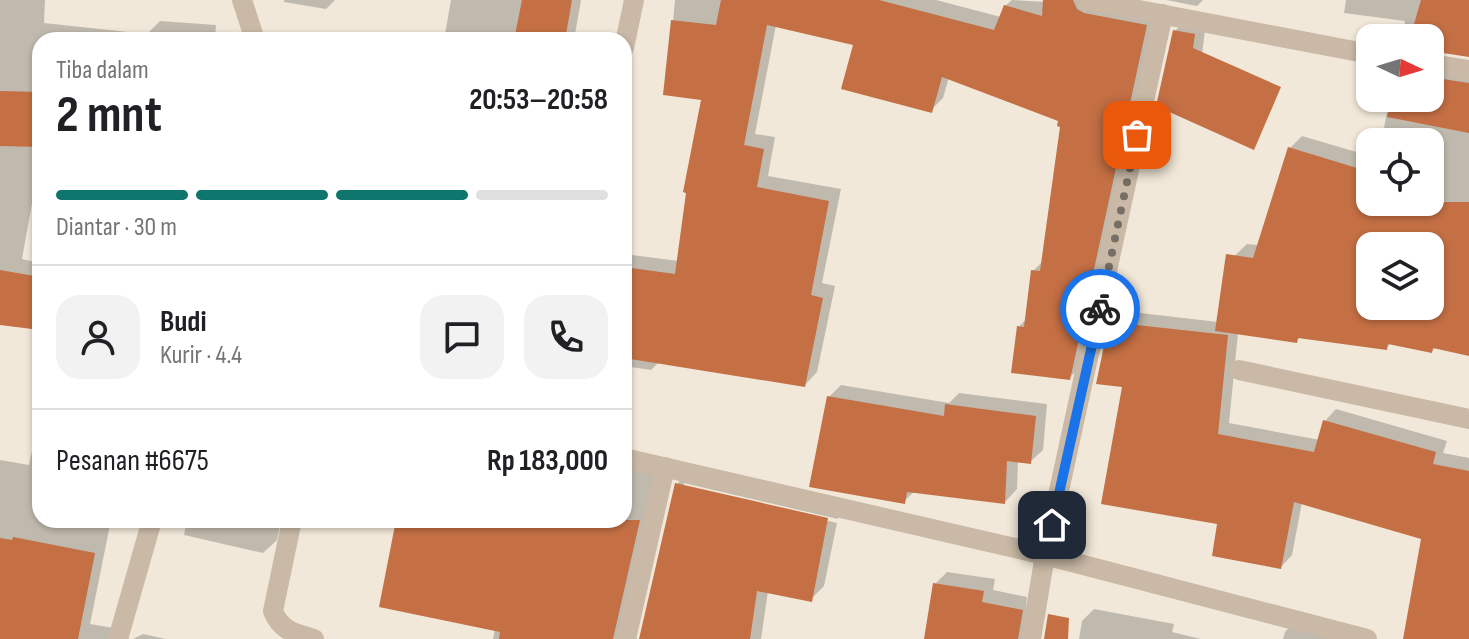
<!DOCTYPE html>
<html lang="id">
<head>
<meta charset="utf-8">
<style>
  body { margin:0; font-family:"Sofia Sans Condensed",sans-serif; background:#f2f2f2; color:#202124; height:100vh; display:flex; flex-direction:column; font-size:30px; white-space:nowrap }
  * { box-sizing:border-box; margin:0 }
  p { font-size:26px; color:#757577 }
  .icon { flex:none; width:44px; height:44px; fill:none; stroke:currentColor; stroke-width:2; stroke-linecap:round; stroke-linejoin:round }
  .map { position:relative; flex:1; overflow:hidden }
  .side { position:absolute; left:32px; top:32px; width:600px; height:496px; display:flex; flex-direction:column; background:#fff; border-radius:24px; box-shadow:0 2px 6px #0004 }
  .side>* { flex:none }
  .needle { width:52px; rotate:94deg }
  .buttons { position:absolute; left:1356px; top:24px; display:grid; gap:16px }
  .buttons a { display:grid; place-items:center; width:88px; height:88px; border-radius:16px; background:#fff; box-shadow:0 2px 6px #0004; font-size:40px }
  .pin { position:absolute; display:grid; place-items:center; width:68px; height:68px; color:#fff; margin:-34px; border-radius:16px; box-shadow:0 4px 12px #0006 }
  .courier { position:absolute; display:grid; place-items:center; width:80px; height:80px; margin:-40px; border:6px solid #1a73e8; border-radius:50%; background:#fff; color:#222; box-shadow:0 2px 10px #0007 }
  .head em { font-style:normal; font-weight:700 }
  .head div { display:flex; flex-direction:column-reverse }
  .head { display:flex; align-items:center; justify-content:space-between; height:136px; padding:0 24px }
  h1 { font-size:52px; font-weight:700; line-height:60px }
  .bar { display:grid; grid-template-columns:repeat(4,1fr); gap:12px 8px; align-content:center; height:96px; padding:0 24px }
  .bar i { height:10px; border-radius:6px; background:#e0e0e0 }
  .bar .selected { background:#0f766e }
  .bar p { grid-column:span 4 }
  .line { display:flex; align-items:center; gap:20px; padding:0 24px; border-top:2px solid #e0e0e0 }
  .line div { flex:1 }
  .round { display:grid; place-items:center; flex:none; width:84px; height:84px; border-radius:24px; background:#f2f2f2 }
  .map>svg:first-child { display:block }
  .shadow { fill:#0003; fill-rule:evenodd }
  .building { fill:#c46f44; fill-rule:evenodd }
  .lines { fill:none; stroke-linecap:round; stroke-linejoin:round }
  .street { stroke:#c9b9a6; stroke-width:20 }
  .done { stroke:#776e65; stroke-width:8; stroke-dasharray:0 14.4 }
  .route { stroke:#1a73e8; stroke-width:10 }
</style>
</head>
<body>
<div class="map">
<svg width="1469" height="639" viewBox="0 0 1469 639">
  <rect width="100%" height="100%" fill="#f1e8d9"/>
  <g class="shadow">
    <path d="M0 0H45L44 23 147 34 160 21 216 25 215 40H40V159L22 259 40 263V325L0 323Z"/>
    <path d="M284 0H335L326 9 284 2Z"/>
    <path d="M451 0H581L574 40H444Z"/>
    <path d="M675 0H936L1001 17 1005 6 1012 0 1047 2 1048 0H1094L1158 13 1081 366 1069 378 1019 327 1027 318 1033 271 1043 261 1063 125 1060 120 949 77 943 98 931 110 855 44 776 25 755 134 775 137 768 176 841 189 822 283 835 286 817 372 805 385 660 361 651 370 624 366V254L679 261 703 98 666 94Z"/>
    <path d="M1166 0H1203L1197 6Z"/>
    <path d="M1346 0H1469V55L1430 50V38H1402L1405 21 1344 13Z"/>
    <path d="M1187 19 1206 22 1196 104 1175 31Z"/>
    <path d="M1430 56 1469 69V354L1436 347 1432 351 1391 343 1386 348 1301 336 1296 341 1238 333 1229 423 1320 440 1325 421 1336 409 1447 441 1443 453 1469 458V598L1423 537 1302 502 1292 555 1281 567 1220 523 1125 385 1111 323 1123 311 1218 322 1227 263 1247 244 1259 245 1290 148 1302 136 1370 156V202H1430V142H1381L1390 98H1430ZM1370 246H1430V306H1370Z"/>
    <path d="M841 385 949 403 959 393 1047 404 1043 450 1030 462 1018 460 1017 489 1005 502 915 491 904 501 829 397Z"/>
    <path d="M40 414V520H111L90 624 119 629 129 639H0V460L29 465Z"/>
    <path d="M624 451 662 464 630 634 638 639H493L495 629 398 520H624Z"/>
    <path d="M690 470 841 505 838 519 684 483V487L837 523 824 586 811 599 768 591 761 639H639L642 638 677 484Z"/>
    <path d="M187 520H281L277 540 263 553 184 535Z"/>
    <path d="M947 572 995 579 993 590 1027 597 1023 639H926L935 584Z"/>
    <path d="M1094 609 1174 624 1172 632 1201 639H1079L1082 621Z"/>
    <path d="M1297 619 1369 639H1283L1285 632Z"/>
    <path d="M143 634 166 639H133Z"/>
  </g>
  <g class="building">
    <path d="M522 0H572L565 40H514Z"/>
    <path d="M721 0H879L994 30 1004 5 1042 16 1043 0H1073L1077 9 1084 13 1147 25 1070 380 1011 373 1017 326 1024 327 1031 270 1040 271 1060 127 1057 126 1058 121 942 77 932 113 841 89 853 45 767 25 744 145 764 149 757 187 829 201 811 295 823 298 805 387 624 358V267L675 274 686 193 683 192 701 100 663 95 671 20 716 25Z"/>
    <path d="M1421 0H1469V57L1430 51V38H1410Z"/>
    <path d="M1173 30 1195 34 1193 48 1281 87 1254 150 1156 106Z"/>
    <path d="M1430 77 1469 83V133L1387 117 1392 98H1430Z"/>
    <path d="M0 91 40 92V147L0 146Z"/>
    <path d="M1288 147 1370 172V202H1469V356L1433 348 1432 353 1388 344 1387 350 1298 338 1297 343 1215 331 1226 254 1253 258ZM1370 246H1430V306H1370Z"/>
    <path d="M0 270 40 277V330L0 325Z"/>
    <path d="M1109 322 1228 335 1218 434 1314 452 1323 420 1436 452 1433 464 1469 471V639H1403L1421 539 1294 502 1281 569 1212 556 1217 524 1101 504 1122 387 1096 384Z"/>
    <path d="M827 396 944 416 945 404 1036 416 1031 464 1007 461 1005 504 907 492 905 504 809 487Z"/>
    <path d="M675 483 828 518 812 602 757 591 750 639H639Z"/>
    <path d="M396 520H640L613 639H499L500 632 379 607Z"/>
    <path d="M13 537 95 553 78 639H0V538L12 540Z"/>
    <path d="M933 583 984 591 982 602 1023 610 1018 639H924Z"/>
    <path d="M1048 614 1069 618 1068 639H1044Z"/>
  </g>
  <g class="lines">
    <g class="street">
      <path d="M242 0 255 40"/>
      <path d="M1086 0 1370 54"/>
      <path d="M624 48 634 0"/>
      <path d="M1430 64 1469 70"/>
      <path d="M1239 370 1469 419"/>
      <path d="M624 458 1045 555 1367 639"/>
      <path d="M292 520 273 611C281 631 294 633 314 639"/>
      <path d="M118 639 152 520"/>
      <path d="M626 639 665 467"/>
      <path d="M1031 639 1045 555 1163 14"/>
    </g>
  </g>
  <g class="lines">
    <path class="done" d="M1100 309 1137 135"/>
    <path class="route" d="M1052 525 1100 309"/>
  </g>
</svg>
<div class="buttons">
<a><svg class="needle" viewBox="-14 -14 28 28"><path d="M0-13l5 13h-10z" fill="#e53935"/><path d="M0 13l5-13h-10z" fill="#757577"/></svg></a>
<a><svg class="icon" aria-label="locate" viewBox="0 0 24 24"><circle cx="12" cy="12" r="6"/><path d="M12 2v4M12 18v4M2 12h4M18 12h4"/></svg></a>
<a><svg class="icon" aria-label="layers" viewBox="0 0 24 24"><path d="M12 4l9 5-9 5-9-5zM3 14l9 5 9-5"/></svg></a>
</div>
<div class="pin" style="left:1137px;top:135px;background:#ea580c"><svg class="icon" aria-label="bag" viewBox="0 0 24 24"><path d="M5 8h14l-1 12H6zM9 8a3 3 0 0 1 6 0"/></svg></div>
<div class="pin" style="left:1052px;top:525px;background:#1f2937"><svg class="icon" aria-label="home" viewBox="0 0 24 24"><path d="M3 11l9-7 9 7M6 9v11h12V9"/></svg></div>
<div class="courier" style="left:1100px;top:309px"><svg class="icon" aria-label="bike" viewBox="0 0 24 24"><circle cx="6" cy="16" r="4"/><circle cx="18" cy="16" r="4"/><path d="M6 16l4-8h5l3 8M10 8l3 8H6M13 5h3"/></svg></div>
<section class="side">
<div class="head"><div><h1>2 mnt</h1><p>Tiba dalam</p></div><em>20:53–20:58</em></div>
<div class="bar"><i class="selected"></i><i class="selected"></i><i class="selected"></i><i></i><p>Diantar · 30 m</p></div>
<div class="line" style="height:144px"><a class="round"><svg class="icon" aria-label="person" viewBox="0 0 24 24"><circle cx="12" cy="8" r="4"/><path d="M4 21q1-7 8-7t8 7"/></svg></a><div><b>Budi</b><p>Kurir · 4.4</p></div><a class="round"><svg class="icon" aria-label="chat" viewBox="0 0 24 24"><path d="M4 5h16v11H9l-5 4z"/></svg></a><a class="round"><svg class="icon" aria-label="phone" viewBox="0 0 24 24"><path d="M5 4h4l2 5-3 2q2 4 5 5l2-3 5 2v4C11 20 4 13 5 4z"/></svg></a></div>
<div class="line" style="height:104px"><div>Pesanan #6675</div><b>Rp 183,000</b></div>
</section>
</div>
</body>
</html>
